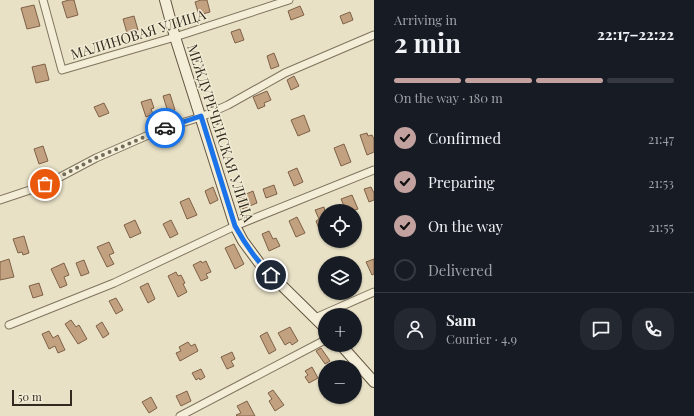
<!DOCTYPE html>
<html lang="en">
<head>
<meta charset="utf-8">
<style>
  body { margin:0; font-family:"Playfair Display",serif; background:#242831; color:#f1f3f6; height:100vh; display:flex; flex-direction:column; font-size:15px; white-space:nowrap }
  * { box-sizing:border-box; margin:0 }
  p { font-size:13px; color:#9ea1a6 }
  .icon { flex:none; width:22px; height:22px; fill:none; stroke:currentColor; stroke-width:2; stroke-linecap:round; stroke-linejoin:round }
  .map { position:relative; flex:1; overflow:hidden }
  .drawer { display:flex; flex-direction:column; background:#171b24; width:320px }
  .drawer>* { flex:none }
  .controls { position:absolute; left:318px; top:204px; display:grid; gap:8px }
  .controls a { display:grid; place-items:center; width:44px; height:44px; border-radius:50%; background:#171b24; box-shadow:0 1px 3px #0004; font-size:20px }
  .scale { position:absolute; left:12px; bottom:10px; width:60px; box-sizing:border-box; padding-left:4px; border:2px solid #332b20; border-top:0; font-size:11px; line-height:14px; white-space:nowrap; color:#332b20; -webkit-text-stroke:3px #f1ebd4; paint-order:stroke }
  .pin { position:absolute; display:grid; place-items:center; width:34px; height:34px; color:#fff; margin:-17px; border:2px solid #fff; border-radius:50%; box-shadow:0 1px 4px #0007 }
  .courier { position:absolute; display:grid; place-items:center; width:40px; height:40px; margin:-20px; border:3px solid #1a73e8; border-radius:50%; background:#fff; color:#222; box-shadow:0 1px 5px #0007 }
  .overview em { font-style:normal; font-weight:700 }
  .overview div { display:flex; flex-direction:column-reverse }
  .overview { display:flex; align-items:center; justify-content:space-between; height:68px; padding:0 20px }
  h1 { font-size:26px; font-weight:700; line-height:30px }
  .bar { display:grid; grid-template-columns:repeat(4,1fr); gap:6px 4px; align-content:center; height:48px; padding:0 20px }
  .bar i { height:5px; border-radius:3px; background:#363941 }
  .bar .current { background:#c2a19f }
  .bar p { grid-column:span 4 }
  .line { display:flex; align-items:center; gap:10px; padding:0 20px; border-top:1px solid #363941 }
  .line div { flex:1 }
  .round { display:grid; place-items:center; flex:none; width:42px; height:42px; border-radius:16px; background:#242831 }
  ol { padding:0 20px; list-style:none }
  li { display:flex; align-items:center; gap:12px; height:44px }
  li p { margin-inline-start:auto }
  li .icon { padding:4px; border-radius:50%; background:#c2a19f; color:#111; stroke-width:4 }
  li:last-child { color:#9ea1a6 }
  li i { width:22px; height:22px; border:2px solid #363941; border-radius:50% }
  main { display:flex; flex:1; min-height:0 }
  .map>svg:first-child { display:block }
  .building { fill:#c2a180; stroke:#7e6146 }
  .lines { fill:none; stroke-linecap:round; stroke-linejoin:round }
  .street-casing { stroke:#81745e; stroke-width:9 }
  .secondary-casing { stroke:#635541; stroke-width:12 }
  .street { stroke:#f4eed8; stroke-width:7 }
  .secondary { stroke:#f4eed8; stroke-width:10 }
  .done { stroke:#726b5a; stroke-width:4; stroke-dasharray:0 7.2 }
  .route { stroke:#1a73e8; stroke-width:5 }
  .labels { text-anchor:middle; dominant-baseline:central; stroke-width:3; stroke-linejoin:round; paint-order:stroke }
  .street-label { font-size:14px; fill:#332b20; stroke:#f1ebd4 }
</style>
</head>
<body>
<main>
<div class="map">
<svg width="374" height="416" viewBox="0 0 374 416">
  <rect width="100%" height="100%" fill="#e8e1c6"/>
  <g class="building">
    <path d="M69 0H74L78 15 67 18 62 2Z"/>
    <path d="M201 0H207L210 12 199 15 195 2Z"/>
    <path d="M34 5 40 26 27 29 21 8Z"/>
    <path d="M300 6 304 15 291 20 288 11Z"/>
    <path d="M350 12 353 20 343 24 340 16Z"/>
    <path d="M134 16 138 30 127 33 123 19Z"/>
    <path d="M240 29 244 40 235 43 231 32Z"/>
    <path d="M274 53 279 66 271 69 267 56Z"/>
    <path d="M45 64 49 80 36 83 32 67Z"/>
    <path d="M294 76 299 86 291 90 287 80Z"/>
    <path d="M267 91 271 100 264 103 265 106 258 109 253 97Z"/>
    <path d="M170 94 175 110 168 112 163 96Z"/>
    <path d="M151 99 154 108 151 109 153 114 146 117 141 102Z"/>
    <path d="M104 103 109 113 99 117 94 107Z"/>
    <path d="M304 115 310 131 298 136 291 120Z"/>
    <path d="M367 133 368 136 372 135 374 139V152L367 155 360 135Z"/>
    <path d="M344 144 351 162 341 166 334 148Z"/>
    <path d="M43 146 48 161 39 164 34 149Z"/>
    <path d="M297 168 303 182 294 186 288 172Z"/>
    <path d="M274 185 277 194 266 198 263 189Z"/>
    <path d="M213 187 218 200 210 204 205 191Z"/>
    <path d="M371 187 374 193V200L369 202 364 189Z"/>
    <path d="M253 191 257 203 242 209 237 198Z"/>
    <path d="M352 195 358 209 352 211H346L341 199Z"/>
    <path d="M189 198 197 215 187 219 180 202Z"/>
    <path d="M324 207 325 211V236L322 228 319 229 316 221 319 219 315 210Z"/>
    <path d="M297 217 305 233 296 237 289 221Z"/>
    <path d="M135 220 141 233 130 238 124 225Z"/>
    <path d="M171 220 178 234 170 238 163 224Z"/>
    <path d="M269 231 273 239 276 238 280 246 269 251 262 234Z"/>
    <path d="M24 236 29 253 23 255 22 252 18 253 13 239Z"/>
    <path d="M109 242 114 253 109 255 114 264 107 267 97 247Z"/>
    <path d="M234 244 244 264 235 269 225 248Z"/>
    <path d="M9 259 14 277 0 280V262Z"/>
    <path d="M374 259V274L372 275 366 262Z"/>
    <path d="M84 260 89 273 81 276 76 263Z"/>
    <path d="M201 261 202 263 206 261 211 272 206 274 208 278 201 281 193 265Z"/>
    <path d="M64 263 69 275 64 277 67 285 60 288 51 269Z"/>
    <path d="M176 272 178 276 181 275 185 283 183 284 187 292 178 297 168 276Z"/>
    <path d="M39 283 43 295 33 298 29 286Z"/>
    <path d="M148 283 155 299 148 303 140 287Z"/>
    <path d="M116 298 123 310 116 314 109 301Z"/>
    <path d="M71 320 76 327 79 325 87 339 78 344 65 324Z"/>
    <path d="M102 322 109 334 103 338 96 326Z"/>
    <path d="M290 327 298 341 292 345 290 342 285 345 278 333Z"/>
    <path d="M49 331 53 338 58 335 65 350 58 353 55 346 49 349 42 334Z"/>
    <path d="M267 332 276 350 269 354 260 336Z"/>
    <path d="M188 342 191 346 195 344 198 351 180 361 176 353 181 351 179 347Z"/>
    <path d="M321 348 330 361 325 364 316 351Z"/>
    <path d="M232 352 235 359 231 361 234 366 227 369 221 357Z"/>
    <path d="M312 367 318 378 309 383 305 377 308 375 305 371Z"/>
    <path d="M201 369 205 377 200 380 199 378 196 380 192 373Z"/>
    <path d="M273 390 284 405 275 411 269 401 272 399 268 393Z"/>
    <path d="M187 391 191 401 181 406 176 396Z"/>
    <path d="M151 397 157 408 149 413 142 402Z"/>
    <path d="M247 401 255 416H237L236 415 241 413 237 406Z"/>
  </g>
  <g class="lines">
    <g class="street-casing">
      <g id="street">
        <path d="M43 0 62 70 175 37 289 0"/>
        <path d="M0 200 45 185 96 158 162 129 201 117 228 105 285 73 374 35"/>
        <path d="M315 318 374 292"/>
        <path d="M9 325 114 283 235 226 374 170"/>
        <path d="M180 416 325 340"/>
      </g>
    </g>
    <g class="secondary-casing">
      <g id="secondary">
        <path d="M165 0 175 37 235 226 243 241 260 264 325 328"/>
        <path d="M341 345 374 382"/>
      </g>
    </g>
    <use href="#street" class="street"/>
    <use href="#secondary" class="secondary"/>
  </g>
  <g class="lines">
    <path class="done" d="M45 184 96 158 165 128"/>
    <path class="route" d="M165 128 201 116 235 226C245 244 256 260 271 275"/>
  </g>
  <g class="labels">
    <g class="street-label">
      <text transform="translate(138 34) rotate(-17)">МАЛИНОВАЯ УЛИЦА</text>
      <text transform="translate(221 133) rotate(72)">МЕЖДУРЕЧЕНСКАЯ УЛИЦА</text>
    </g>
  </g>
</svg>
<div class="controls">
<a><svg class="icon" aria-label="locate" viewBox="0 0 24 24"><circle cx="12" cy="12" r="6"/><path d="M12 2v4M12 18v4M2 12h4M18 12h4"/></svg></a>
<a><svg class="icon" aria-label="layers" viewBox="0 0 24 24"><path d="M12 4l9 5-9 5-9-5zM3 14l9 5 9-5"/></svg></a>
<a>+</a>
<a>−</a>
</div>
<div class="scale">50 m</div>
<div class="pin" style="left:45px;top:184px;background:#ea580c"><svg class="icon" aria-label="bag" viewBox="0 0 24 24"><path d="M5 8h14l-1 12H6zM9 8a3 3 0 0 1 6 0"/></svg></div>
<div class="pin" style="left:271px;top:275px;background:#1f2937"><svg class="icon" aria-label="home" viewBox="0 0 24 24"><path d="M3 11l9-7 9 7M6 9v11h12V9"/></svg></div>
<div class="courier" style="left:165px;top:128px"><svg class="icon" aria-label="car" viewBox="0 0 24 24"><path d="M5 17H2v-5l4-1 3-4h7l3 4 3 1v5h-3M9 17h6M6 11h13"/><circle cx="7" cy="17" r="2"/><circle cx="17" cy="17" r="2"/></svg></div>
</div>
<section class="drawer">
<div class="overview"><div><h1>2 min</h1><p>Arriving in</p></div><em>22:17–22:22</em></div>
<div class="bar"><i class="current"></i><i class="current"></i><i class="current"></i><i></i><p>On the way · 180 m</p></div>
<ol>
<li><svg class="icon" aria-label="check" viewBox="0 0 24 24"><path d="M5 12l5 5 9-10"/></svg>Confirmed<p>21:47</p></li>
<li><svg class="icon" aria-label="check" viewBox="0 0 24 24"><path d="M5 12l5 5 9-10"/></svg>Preparing<p>21:53</p></li>
<li><svg class="icon" aria-label="check" viewBox="0 0 24 24"><path d="M5 12l5 5 9-10"/></svg>On the way<p>21:55</p></li>
<li><i></i>Delivered</li>
</ol>
<div class="line" style="height:72px"><a class="round"><svg class="icon" aria-label="person" viewBox="0 0 24 24"><circle cx="12" cy="8" r="4"/><path d="M4 21q1-7 8-7t8 7"/></svg></a><div><b>Sam</b><p>Courier · 4.9</p></div><a class="round"><svg class="icon" aria-label="chat" viewBox="0 0 24 24"><path d="M4 5h16v11H9l-5 4z"/></svg></a><a class="round"><svg class="icon" aria-label="phone" viewBox="0 0 24 24"><path d="M5 4h4l2 5-3 2q2 4 5 5l2-3 5 2v4C11 20 4 13 5 4z"/></svg></a></div>
</section>
</main>
</body>
</html>
